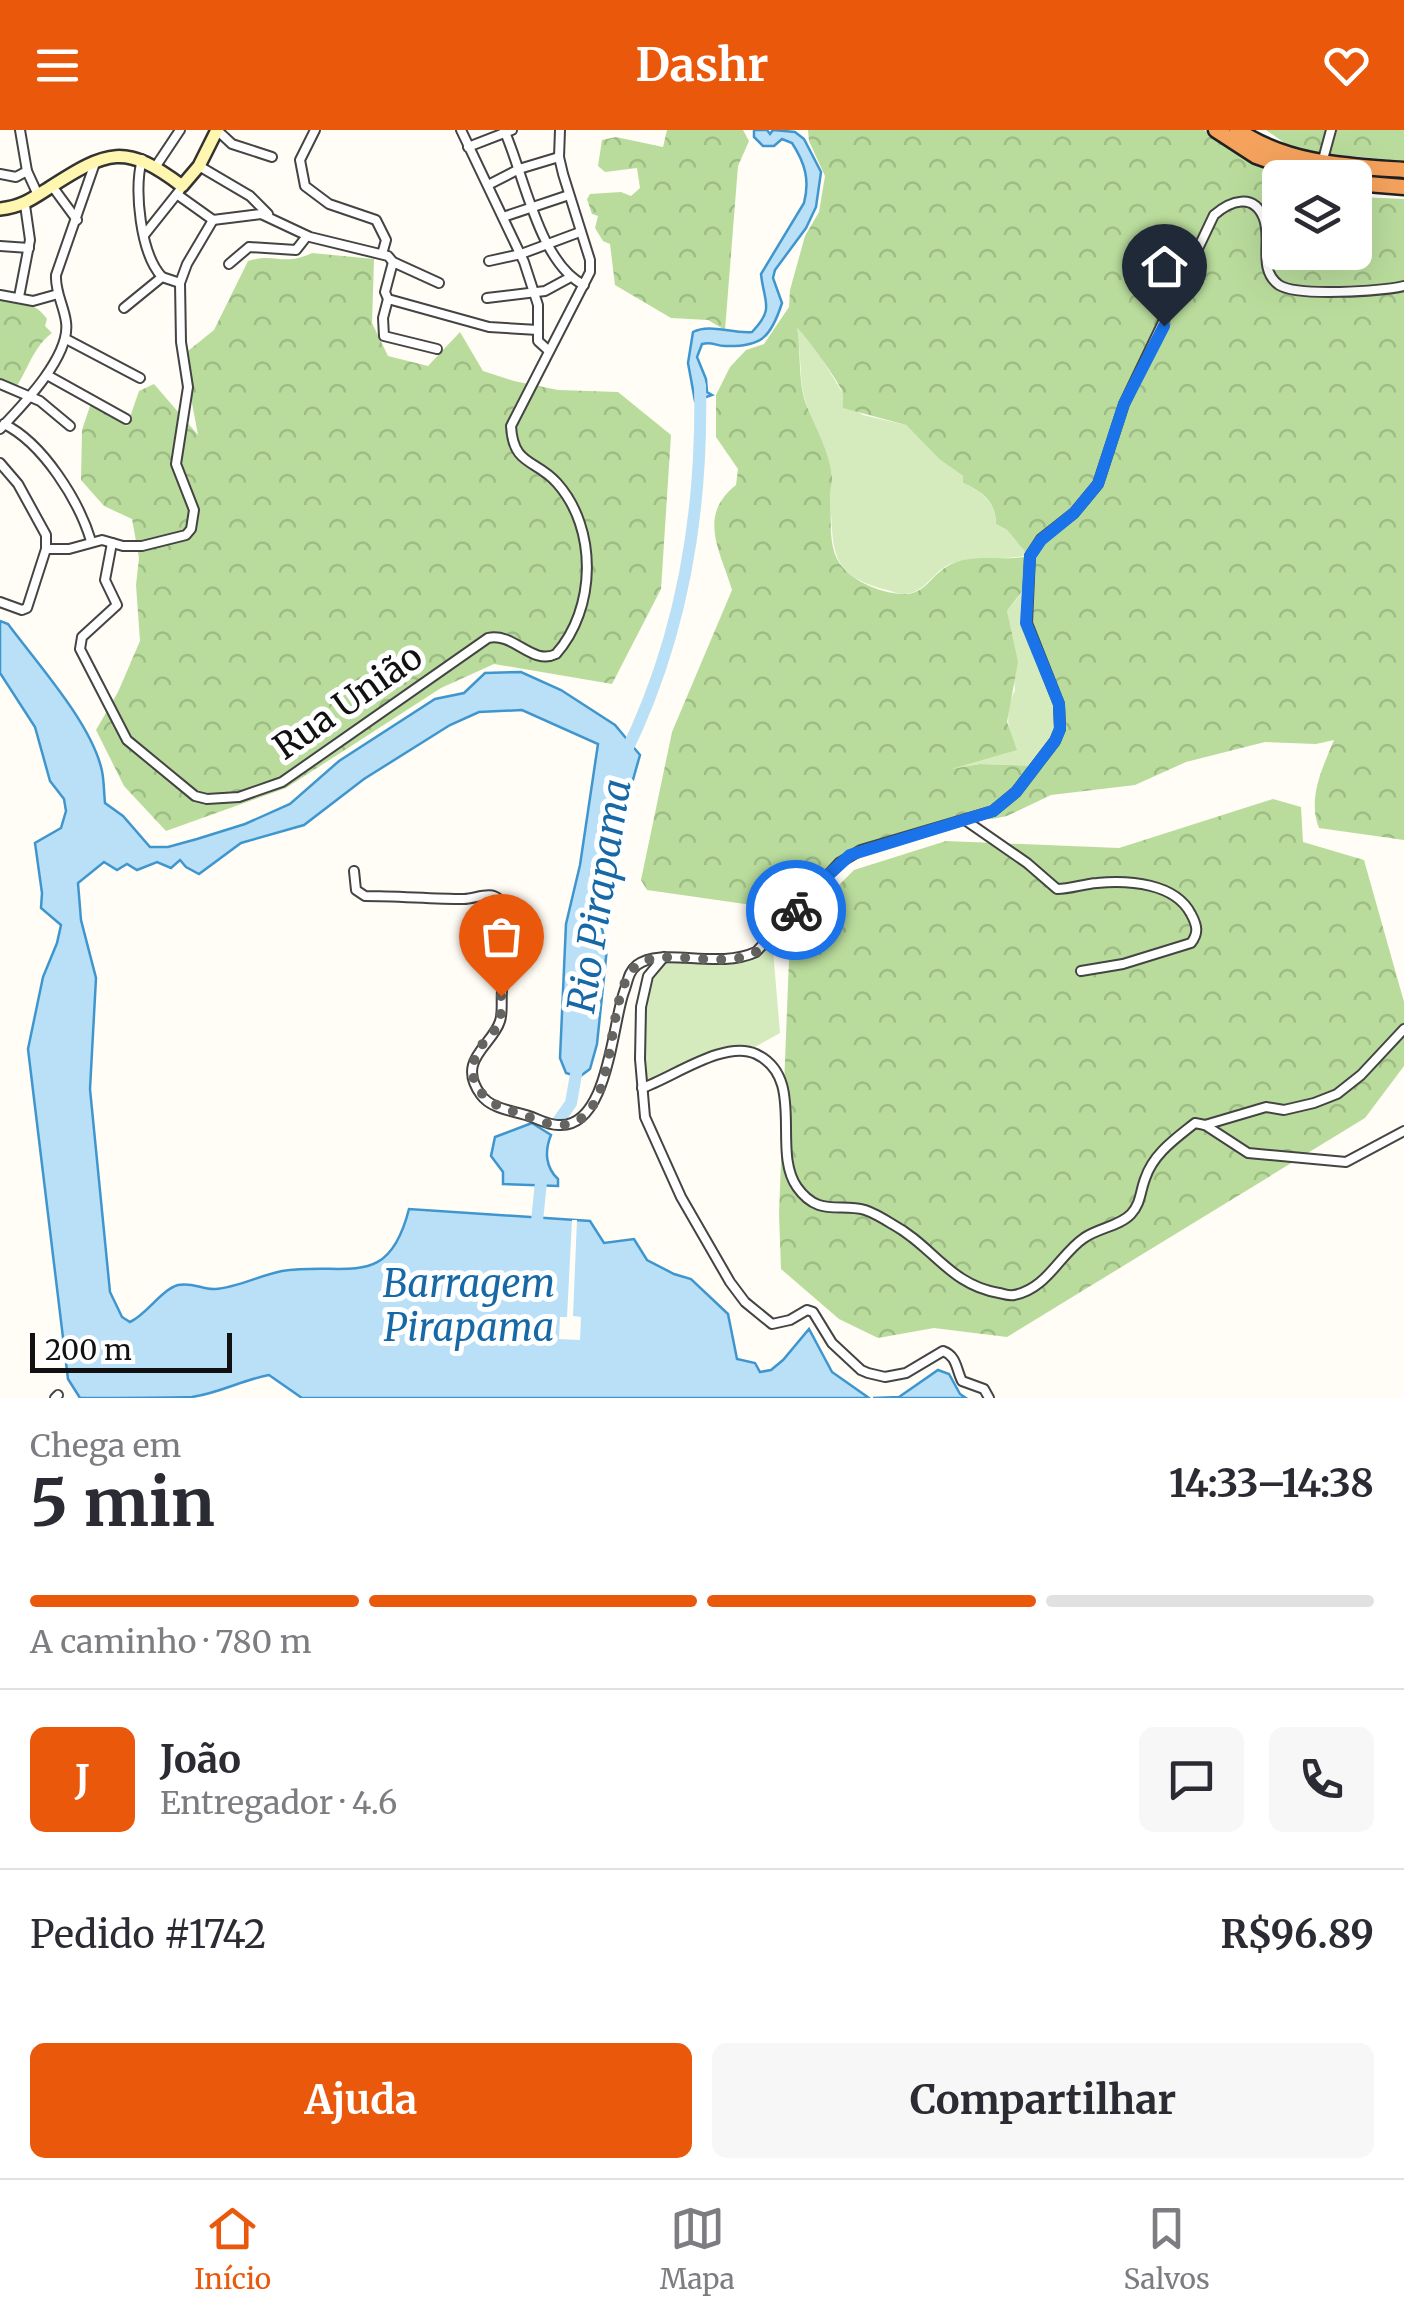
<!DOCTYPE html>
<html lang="pt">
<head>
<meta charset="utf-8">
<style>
  body { margin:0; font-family:Merriweather,serif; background:#f7f7f7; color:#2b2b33; height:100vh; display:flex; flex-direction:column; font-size:38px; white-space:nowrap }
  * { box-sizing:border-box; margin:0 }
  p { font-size:32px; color:#7c7c81 }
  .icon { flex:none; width:55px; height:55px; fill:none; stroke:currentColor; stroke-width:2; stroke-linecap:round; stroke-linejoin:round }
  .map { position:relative; height:1268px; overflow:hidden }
  .details { display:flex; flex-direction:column; background:#fff; flex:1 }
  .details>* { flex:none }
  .fabs { position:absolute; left:1262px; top:30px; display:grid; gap:20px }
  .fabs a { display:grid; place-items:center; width:110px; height:110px; border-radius:15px; background:#fff; box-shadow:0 10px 40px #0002; font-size:50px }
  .scale { position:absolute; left:30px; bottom:25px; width:202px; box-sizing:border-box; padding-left:10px; border:5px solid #111; border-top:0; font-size:28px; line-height:35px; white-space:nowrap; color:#111; -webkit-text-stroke:8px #fff; paint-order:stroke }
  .pin { position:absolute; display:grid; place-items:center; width:85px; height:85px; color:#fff; margin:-102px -42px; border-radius:50% 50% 50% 0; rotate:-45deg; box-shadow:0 0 10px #0007 }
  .pin .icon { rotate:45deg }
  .courier { position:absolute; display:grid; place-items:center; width:100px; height:100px; margin:-50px; border:8px solid #1a73e8; border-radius:50%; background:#fff; color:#222; box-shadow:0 2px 12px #0007 }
  .summary em { font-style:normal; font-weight:700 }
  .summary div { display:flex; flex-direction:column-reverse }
  .summary { display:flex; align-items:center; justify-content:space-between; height:170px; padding:0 30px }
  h1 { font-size:65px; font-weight:700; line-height:75px }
  .bar { display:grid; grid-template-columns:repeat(4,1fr); gap:15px 10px; align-content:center; height:120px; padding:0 30px }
  .bar i { height:12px; border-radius:8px; background:#e1e1e2 }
  .bar .on { background:#ea580c }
  .bar p { grid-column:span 4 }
  .line { display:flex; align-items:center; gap:25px; padding:0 30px; border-top:2px solid #e1e1e2 }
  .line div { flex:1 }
  .round { display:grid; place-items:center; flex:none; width:105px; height:105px; border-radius:15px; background:#f7f7f7 }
  .action { display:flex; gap:20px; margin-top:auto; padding:20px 30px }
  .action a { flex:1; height:115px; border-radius:15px; background:#ea580c; color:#fff; font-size:40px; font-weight:700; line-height:115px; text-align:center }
  .action a+a { background:#f7f7f7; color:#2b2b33 }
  header { display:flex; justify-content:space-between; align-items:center; height:130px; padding:0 30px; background:#ea580c; color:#fff; font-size:45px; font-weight:700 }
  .tab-bar { display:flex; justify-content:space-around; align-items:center; height:140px; border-top:2px solid #e1e1e2; background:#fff; font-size:28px; color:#7c7c81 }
  .tab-bar a { display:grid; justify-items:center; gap:5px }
  .tab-bar .on { color:#ea580c }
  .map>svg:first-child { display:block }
  .grass { fill:#d5ebbd }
  .forest { fill:url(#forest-crowns); fill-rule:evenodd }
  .water { fill:#b9e0f7; stroke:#3f96cf; stroke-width:2.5 }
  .pier { fill:#fffdf5 }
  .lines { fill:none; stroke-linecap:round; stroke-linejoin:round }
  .stream { stroke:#3f96cf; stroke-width:2.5 }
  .river { stroke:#b9e0f7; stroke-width:12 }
  .street-casing { stroke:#444; stroke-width:12 }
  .secondary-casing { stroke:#333; stroke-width:16 }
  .highway-casing { stroke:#222; stroke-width:19 }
  .street { stroke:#fff; stroke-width:8 }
  .secondary { stroke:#fff6b0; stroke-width:11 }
  .highway { stroke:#f5a25d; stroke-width:14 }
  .done { stroke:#646461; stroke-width:10; stroke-dasharray:0 18 }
  .route { stroke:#1a73e8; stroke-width:12 }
  .labels { text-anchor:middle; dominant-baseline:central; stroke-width:10; stroke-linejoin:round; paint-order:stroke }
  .street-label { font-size:35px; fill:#111; stroke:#fff }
  .water-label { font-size:38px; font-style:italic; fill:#1768a6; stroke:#fff }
</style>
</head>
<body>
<header><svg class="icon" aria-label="menu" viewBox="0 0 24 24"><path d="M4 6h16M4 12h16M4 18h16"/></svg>Dashr<svg class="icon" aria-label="heart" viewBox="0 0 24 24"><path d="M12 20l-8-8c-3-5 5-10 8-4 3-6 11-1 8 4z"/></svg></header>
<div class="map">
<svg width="1404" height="1268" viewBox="0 0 1404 1268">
  <defs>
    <pattern id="forest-crowns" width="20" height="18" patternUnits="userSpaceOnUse" patternTransform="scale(2.5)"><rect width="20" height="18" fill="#b9dc9c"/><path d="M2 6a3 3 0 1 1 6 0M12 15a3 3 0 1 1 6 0" fill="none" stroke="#9ebc85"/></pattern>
  </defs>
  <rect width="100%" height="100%" fill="#fffdf5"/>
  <g class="grass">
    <path d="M795 197 807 205 852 278 863 285 906 295 939 329 963 346V353C982 361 996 373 996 394L1007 400 1029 425C1004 431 978 426 953 433 933 439 926 465 902 464 897 464 892 461 887 460 827 445 834 419 830 368 829 360 833 353 832 345 828 321 813 296 806 273 798 250 803 221 795 197Z"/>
    <path d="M1027 456 1059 574 1060 599 1037 636 980 634 924 644 1010 607C1007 590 1007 576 1015 560L1007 481Z"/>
    <path d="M772 808 780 903 746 922 712 925 643 957V877L656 827 739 829Z"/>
  </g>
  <g class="forest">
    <path d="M667 0H743L749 11 738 36 725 200 708 190 671 188 615 155 610 114 603 111 595 98 598 86 592 84 587 69 590 64 621 62 631 66 640 58 637 38 605 42 598 36 602 10 616 7 663 17Z"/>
    <path d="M808 0H1204L1244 29 1290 47 1280 48V122H1355V97L1359 92 1355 70 1358 67 1404 69V710L1319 698C1307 668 1323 637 1334 610L1316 614 1265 612 1186 632 1135 655 1051 665 1007 686 992 689 971 688 850 725 804 771 759 776 647 760 641 750 672 602 732 460C720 420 697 386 736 355L738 339 716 307V265L730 237 746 220 764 214 789 177 790 160 805 106 819 82 825 46 809 11ZM797 198C804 203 839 252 842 261 844 266 842 272 843 278L906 295 939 329 963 346V353C982 361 996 372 996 394L1007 400 1029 426C1003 432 970 422 946 437 931 446 924 466 902 464 880 463 848 450 837 429 828 410 832 388 830 369 829 361 833 354 832 346 829 321 815 297 806 274 798 252 801 221 797 198ZM1026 456 1027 493 1060 586 1055 611 1036 636 980 634 951 639 1017 620 1007 592 1018 532 1007 481Z"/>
    <path d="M1266 0H1404V31L1296 21Z"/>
    <path d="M312 123 374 129 372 193 388 226 428 236 460 202 483 241 514 251 558 260 618 262 671 305 661 459 612 554 494 534 441 558 286 658 166 701 124 656 96 600 118 562 140 511 136 455 139 428 132 389 104 376 81 350 82 300 91 273 127 296 139 261 154 254 198 305 183 225 214 200 248 131C277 122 282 137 312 123Z"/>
    <path d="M0 168C18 172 36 172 47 189L45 196 52 203C35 215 28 238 17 256L0 250Z"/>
    <path d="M1273 669 1301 677 1303 712 1364 730 1404 872V936L1365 988 1007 1207 934 1198 878 1208 839 1189 781 1139 779 1083 790 804 854 740 946 711 1119 718Z"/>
  </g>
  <g class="water">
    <path d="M754 0H767L770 4 773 0 795 2 804 9 821 42 816 77 806 98 775 140 773 148 782 173C771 207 762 217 725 216 715 216 713 211 702 214L697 227 706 249 707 262 712 265 695 271 688 233 693 202C710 193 732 204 752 202 775 178 764 173 761 144L804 73C810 50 805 33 792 13L782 9 774 16H763L754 7Z"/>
    <path d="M0 491 8 494C37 533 92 594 102 641 104 651 104 663 105 673L123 686 150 717H168L197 709 245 694 290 674 339 631 435 569 464 563 485 543 521 542 561 560 615 595 640 625 613 720 601 795 607 818 597 914 590 939 579 947 566 943 560 928 566 794 580 735 598 614 522 580 479 582 450 595 364 649 304 695 241 713 199 744 186 737 180 730 171 738 157 732 137 740 127 734 117 740 104 732 78 753 81 790 96 848 90 959 110 1162 122 1187 130 1192C147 1184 161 1160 178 1155 193 1152 203 1160 215 1159 237 1158 260 1145 282 1141 347 1131 388 1162 409 1079L590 1091 604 1113 634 1109 647 1130 674 1144 691 1149 728 1184 737 1229 755 1233 760 1242 771 1240 783 1230 809 1199 832 1242 869 1268H302L269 1245C242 1250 220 1263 192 1267 156 1268 116 1268 80 1268L68 1249 28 919 43 847 57 813 61 795 41 778 42 763 35 713 61 698 66 681 64 669 50 651 35 597 0 543Z"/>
    <path d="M532 993 551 1005C544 1022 546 1038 558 1049V1056L503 1054V1042L491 1026 495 1007Z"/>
    <path d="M938 1240 949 1244 960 1264 966 1268H873L899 1267Z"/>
  </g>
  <path class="pier" d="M572 1090H577L573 1186 581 1187 580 1210 559 1209 560 1187H567Z"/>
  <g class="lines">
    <path class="stream" d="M1322 42 1354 47"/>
    <g class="river">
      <path d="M623 628C681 512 703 383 700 255"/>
      <path d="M557 993 571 973 578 933"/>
      <path d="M536 1101 542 1042"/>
    </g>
    <g class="street-casing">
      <g id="street">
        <path d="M20 0 27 41 38 65"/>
        <path d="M217 0 232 14 272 27"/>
        <path d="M315 0 300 30 305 56 329 74 376 90 386 110 382 124"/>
        <path d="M461 0 524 132 538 175V211L549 221"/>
        <path d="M504 0C524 44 539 133 584 155"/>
        <path d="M468 17 512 0"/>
        <path d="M142 29C134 60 140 123 162 147"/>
        <path d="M1322 33 1331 0"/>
        <path d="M156 36 180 0"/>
        <path d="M199 36 250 66 268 84"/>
        <path d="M0 44 16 47 27 41"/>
        <path d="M488 55 519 39 559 27"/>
        <path d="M52 56 77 90"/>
        <path d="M178 65 213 90 261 84 310 107 388 126 393 132 439 153"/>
        <path d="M503 87 569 65"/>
        <path d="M145 104 180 60"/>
        <path d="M0 116 29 118"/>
        <path d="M489 131 521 124 580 102"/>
        <path d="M393 132 385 162 388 169 489 197 538 200"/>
        <path d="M229 134 249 117 296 120 307 106"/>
        <path d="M0 165 33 171 58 164"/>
        <path d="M19 167 30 110 25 75"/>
        <path d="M487 168 545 161 569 148"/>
        <path d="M388 169 383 188 384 206 437 219"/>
        <path d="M124 178 162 147 180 153"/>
        <path d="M66 209 140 248"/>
        <path d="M47 245 126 289"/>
        <path d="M0 254 40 271 70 296"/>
        <path d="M4 294C43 313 79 371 91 411"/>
        <path d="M0 299C22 276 71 226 66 192 64 176 55 162 56 145L95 33"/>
        <path d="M0 333 18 354 46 405V419L27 478 22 480 0 472"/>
        <path d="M112 413 105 450 117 475 82 507 80 519 127 610 195 666 207 669 239 667 282 652 488 508C514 502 532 536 556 524 596 479 598 399 557 353 536 329 513 336 511 296L590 142V130L563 44 559 27 560 0"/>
        <path d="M46 419H69L102 410 123 416H142L186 405 191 399 194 380 176 334 188 257 181 212 180 153 187 134 213 90"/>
        <path d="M965 690 1027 733 1057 759C1071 759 1083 754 1097 753 1129 750 1175 753 1191 784 1197 795 1199 803 1191 813L1123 834 1081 841"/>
        <path d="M354 741 356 760 365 766C398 766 431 769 464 769 473 769 486 763 494 766 518 775 504 841 502 861 501 870 503 882 500 891 493 915 455 930 481 965 491 979 514 981 529 986 538 989 548 995 558 995 608 999 612 895 624 862 628 852 628 842 637 835 662 816 717 840 756 822L839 733 861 720 993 681 1016 662 1055 611 1060 599 1059 574 1027 493 1030 426 1041 409 1074 383 1098 354 1124 274 1214 85C1230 71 1254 62 1264 89 1272 110 1257 139 1279 155 1298 167 1381 161 1404 156"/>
        <path d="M664 827 648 846 641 877 640 929 645 987 681 1067 730 1152 745 1172 772 1194 790 1190 807 1180 813 1182 832 1213 861 1240 868 1243 885 1247 906 1243 943 1221C957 1226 956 1239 962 1251L984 1259 989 1268"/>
        <path d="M642 958C672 948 725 909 756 924 807 948 771 1020 797 1057 818 1087 839 1073 865 1080 874 1083 884 1089 892 1094 933 1116 950 1155 999 1163 1004 1164 1009 1166 1014 1165 1047 1159 1060 1124 1084 1108 1098 1098 1120 1096 1131 1084 1141 1073 1140 1062 1145 1049 1153 1024 1175 1009 1195 993L1205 995 1248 1023 1346 1032 1404 1001"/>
        <path d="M1205 995 1266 977 1284 980 1314 973 1337 964 1361 945 1404 899"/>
        <path d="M55 1268 58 1265"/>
      </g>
    </g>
    <g class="secondary-casing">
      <path id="secondary" d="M0 79C21 77 32 69 49 58 108 20 125 13 182 56L199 36 217 0"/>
    </g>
    <g class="highway-casing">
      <g id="highway">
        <path d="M1216 0 1256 26 1319 48"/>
        <path d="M1237 0C1288 34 1345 36 1404 40"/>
        <path d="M1355 53 1404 57"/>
      </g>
    </g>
    <use href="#street" class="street"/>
    <use href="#secondary" class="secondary"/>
    <use href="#highway" class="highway"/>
  </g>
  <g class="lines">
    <path class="done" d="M501 866C501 875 502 887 498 895 493 904 484 911 479 919 462 950 483 973 512 981 528 985 547 997 563 995 622 990 602 869 635 837 660 814 718 841 754 823 771 815 783 794 796 780"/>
    <path class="route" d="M796 780 822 751 850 725 993 681 1016 662 1055 611 1060 599 1059 574 1026 493 1030 426 1041 410 1074 383 1098 354 1124 274 1164 196"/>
  </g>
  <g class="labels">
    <g class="street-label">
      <text transform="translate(348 572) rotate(-35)">Rua União</text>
    </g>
    <g class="water-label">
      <text transform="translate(599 766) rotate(-81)">Rio Pirapama</text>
      <text x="469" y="1153">Barragem<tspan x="469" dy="44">Pirapama</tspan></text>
    </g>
  </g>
</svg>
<div class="fabs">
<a><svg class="icon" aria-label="layers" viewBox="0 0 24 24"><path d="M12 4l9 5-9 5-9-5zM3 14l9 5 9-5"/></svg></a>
</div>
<div class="scale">200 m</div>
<div class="pin" style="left:501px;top:866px;background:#ea580c"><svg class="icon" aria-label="bag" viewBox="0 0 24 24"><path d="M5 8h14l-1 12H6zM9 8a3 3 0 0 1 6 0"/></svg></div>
<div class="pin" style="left:1164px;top:196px;background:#1f2937"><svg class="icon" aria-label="home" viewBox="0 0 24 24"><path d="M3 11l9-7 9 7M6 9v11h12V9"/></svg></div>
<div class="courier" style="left:796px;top:780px"><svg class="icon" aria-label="bike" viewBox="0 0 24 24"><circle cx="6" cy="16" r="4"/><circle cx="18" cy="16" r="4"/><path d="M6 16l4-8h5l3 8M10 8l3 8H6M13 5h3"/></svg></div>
</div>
<section class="details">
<div class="summary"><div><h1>5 min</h1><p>Chega em</p></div><em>14:33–14:38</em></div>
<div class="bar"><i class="on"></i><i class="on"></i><i class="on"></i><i></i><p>A caminho · 780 m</p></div>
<div class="line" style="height:180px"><b class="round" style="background:#ea580c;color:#fff">J</b><div><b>João</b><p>Entregador · 4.6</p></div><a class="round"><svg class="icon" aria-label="chat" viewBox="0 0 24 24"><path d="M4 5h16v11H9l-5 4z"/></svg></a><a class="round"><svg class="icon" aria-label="phone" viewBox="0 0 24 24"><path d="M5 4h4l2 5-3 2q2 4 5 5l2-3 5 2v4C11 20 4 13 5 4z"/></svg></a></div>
<div class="line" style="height:130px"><div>Pedido #1742</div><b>R$96.89</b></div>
<div class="action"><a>Ajuda</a><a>Compartilhar</a></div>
</section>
<nav class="tab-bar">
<a class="on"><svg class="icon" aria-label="home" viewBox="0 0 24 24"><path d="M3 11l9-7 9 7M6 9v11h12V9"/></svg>Início</a>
<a><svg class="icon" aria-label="map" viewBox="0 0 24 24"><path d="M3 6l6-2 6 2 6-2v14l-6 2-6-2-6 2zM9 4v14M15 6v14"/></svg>Mapa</a>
<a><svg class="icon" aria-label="saved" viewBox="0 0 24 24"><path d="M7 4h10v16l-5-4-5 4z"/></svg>Salvos</a>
</nav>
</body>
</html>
